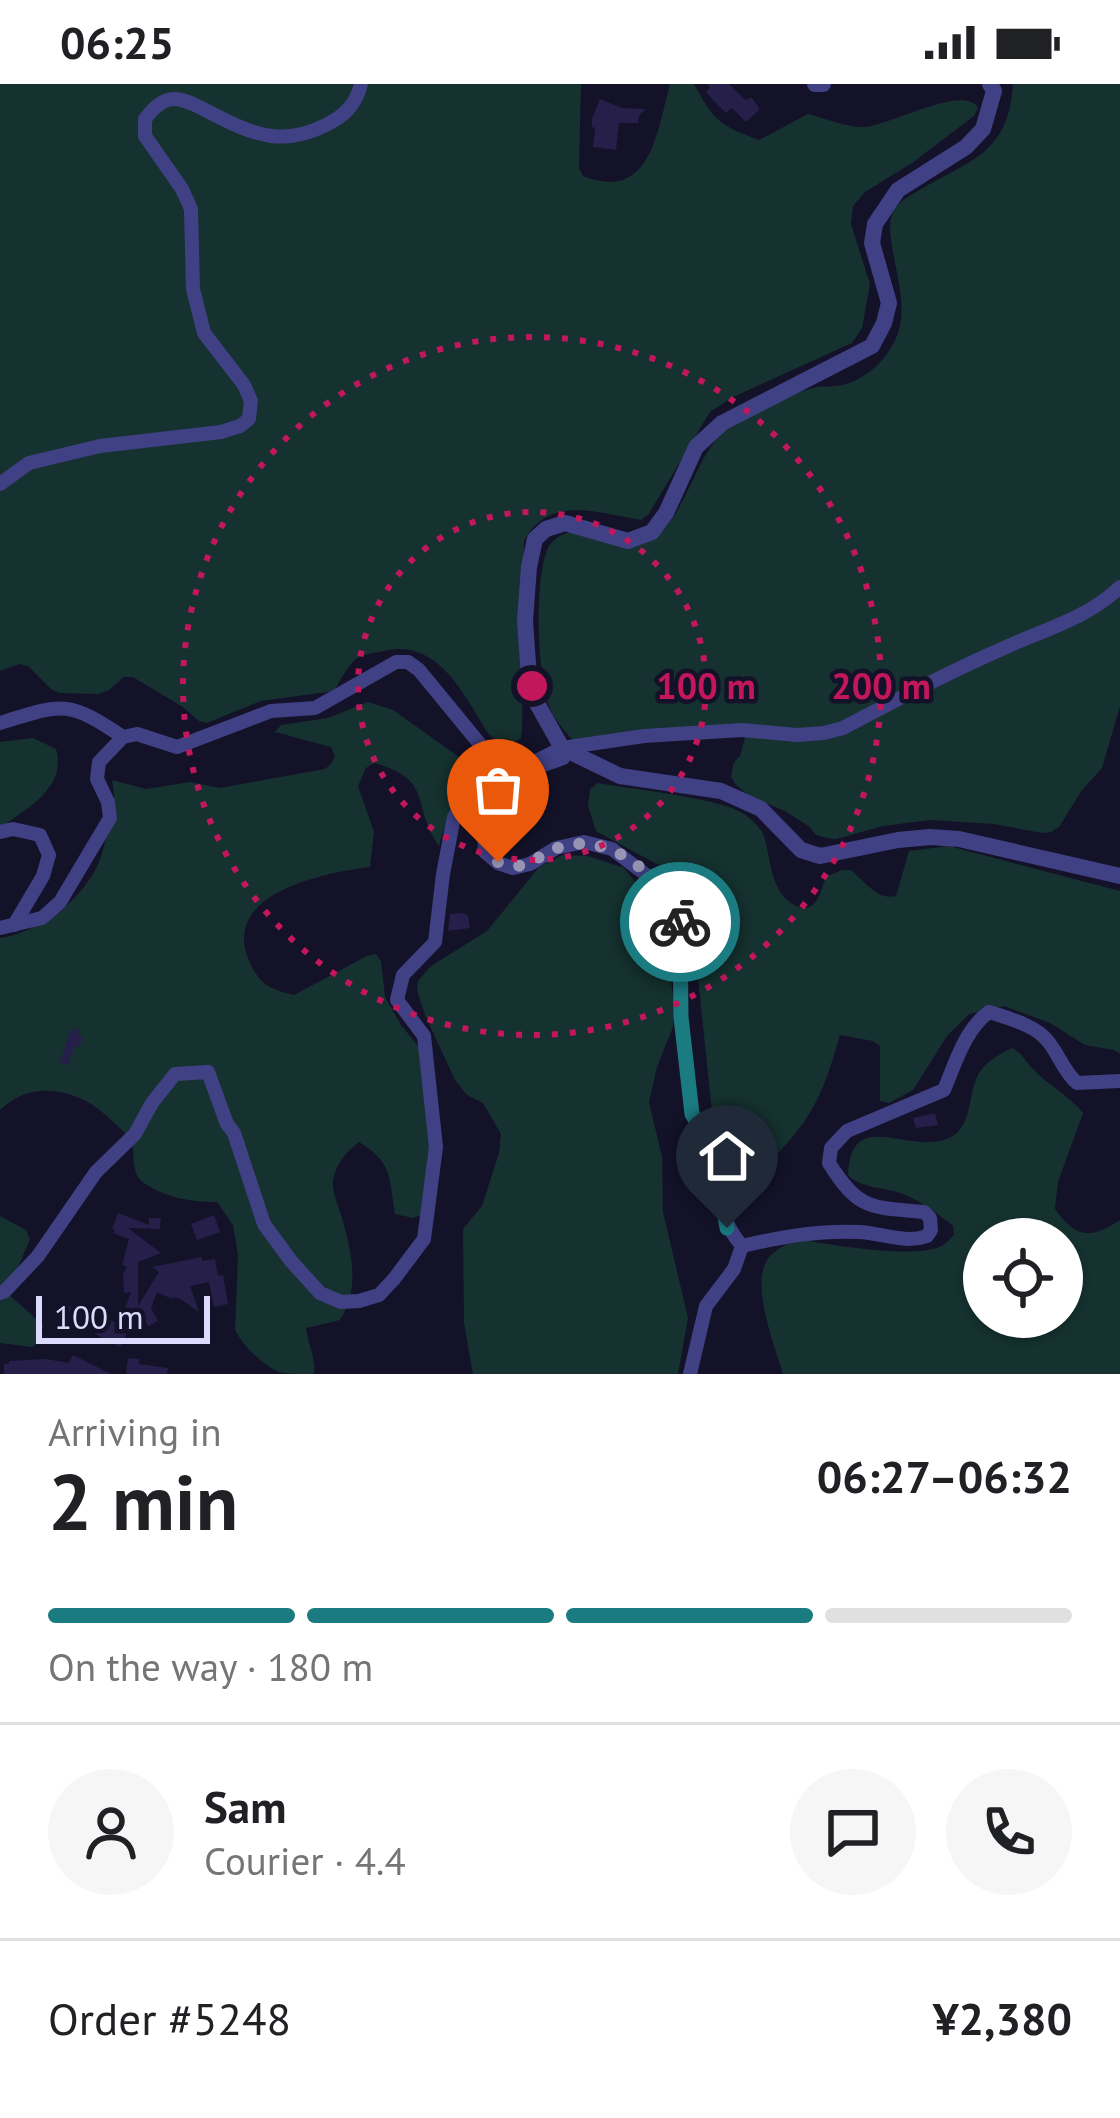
<!DOCTYPE html>
<html lang="en">
<head>
<meta charset="utf-8">
<style>
  body { margin:0; font-family:"PT Sans",sans-serif; background:#f6f6f6; color:#202124; height:100vh; display:flex; flex-direction:column; font-size:45px; white-space:nowrap }
  * { box-sizing:border-box; margin:0 }
  p { font-size:39px; color:#757577 }
  .icon { flex:none; width:66px; height:66px; fill:none; stroke:currentColor; stroke-width:2; stroke-linecap:round; stroke-linejoin:round }
  .map { position:relative; height:1290px; overflow:hidden }
  .details { display:flex; flex-direction:column; background:#fff; flex:1 }
  .details>* { flex:none }
  .controls { position:absolute; left:963px; top:1134px; display:grid; gap:24px }
  .controls a { display:grid; place-items:center; width:120px; height:120px; border-radius:50%; background:#fff; box-shadow:0 3px 9px #0004; font-size:60px }
  .scale { position:absolute; left:36px; bottom:30px; width:174px; box-sizing:border-box; padding-left:12px; border:6px solid #dddbfd; border-top:0; font-size:33px; line-height:42px; white-space:nowrap; color:#dddbfd; -webkit-text-stroke:9px #141229; paint-order:stroke }
  .pin { position:absolute; display:grid; place-items:center; width:102px; height:102px; color:#fff; margin:-123px -51px; border-radius:50% 50% 50% 0; rotate:-45deg; box-shadow:0 0 12px #0007 }
  .pin .icon { rotate:45deg }
  .courier { position:absolute; display:grid; place-items:center; width:120px; height:120px; margin:-60px; border:9px solid #1a7b81; border-radius:50%; background:#fff; color:#222; box-shadow:0 3px 15px #0007 }
  .overview em { font-style:normal; font-weight:700 }
  .overview div { display:flex; flex-direction:column-reverse }
  .overview { display:flex; align-items:center; justify-content:space-between; height:204px; padding:0 48px }
  h1 { font-size:78px; font-weight:700; line-height:90px }
  .bar { display:grid; grid-template-columns:repeat(4,1fr); gap:18px 12px; align-content:center; height:144px; padding:0 48px }
  .bar i { height:15px; border-radius:9px; background:#e0e0e0 }
  .bar .active { background:#1a7b81 }
  .bar p { grid-column:span 4 }
  .line { display:flex; align-items:center; gap:30px; padding:0 48px; border-top:3px solid #e0e0e0 }
  .line div { flex:1 }
  .round { display:grid; place-items:center; flex:none; width:126px; height:126px; border-radius:63px; background:#f6f6f6 }
  .status { display:flex; justify-content:space-between; align-items:center; height:84px; padding:0 60px; background:#fff; direction:ltr }
  .status svg { height:33px; fill:currentColor }
  .map>svg:first-child { display:block }
  .green { fill:#153230; fill-rule:evenodd }
  .building { fill:#251f49 }
  .lines { fill:none; stroke-linecap:round; stroke-linejoin:round }
  .minor { stroke:#404185; stroke-width:14 }
  .tertiary { stroke:#404185; stroke-width:16 }
  .done { stroke:#9795b3; stroke-width:12; stroke-dasharray:0 21.6 }
  .route { stroke:#1a7b81; stroke-width:15 }
  .ring { fill:none; stroke:#c2185b; stroke-width:6; stroke-dasharray:6 12 }
  .centre { fill:#c2185b; stroke:#141229; stroke-width:6 }
  .ring-label { font-size:36px; text-anchor:middle; font-weight:bold; fill:#c2185b; stroke:#141229; stroke-width:9; stroke-linejoin:round; paint-order:stroke }
</style>
</head>
<body>
<div class="status"><b>06:25</b><svg viewBox="0 0 49 12"><path d="M0 12V9h3v3zM5 12V6h3v6zM10 12V3h3v9zM15 12V0h3v12zM26 1h20v11H26zM47 4h2v5h-2z"/></svg></div>
<div class="map">
<svg width="1120" height="1290" viewBox="0 0 1120 1290">
  <rect width="100%" height="100%" fill="#141229"/>
  <g class="green">
    <path d="M0 0H581L579 84 583 92C651 119 657 47 670 0H694C714 37 719 41 759 56L808 30C824 34 848 44 865 43 894 40 964 0 978 24L974 32 912 79 865 108 853 122 851 140 870 200 862 244 852 259 733 313 710 328 648 431 641 436C598 429 549 410 524 457L522 645 521 654 513 659 495 656 488 649C465 612 438 553 383 567 375 569 362 570 356 575 347 582 340 597 334 607L261 617 207 639 199 637 183 623 133 593H124L109 606 99 610 60 609 52 606 28 582 19 580 0 587Z"/>
    <path d="M1013 0H1120V622L1102 684 1082 706 1059 743 1051 748 1042 749 994 740 930 736 883 742 836 755 827 754 816 751 810 743 785 727 749 712 735 700 731 692 734 678 740 672 745 654 738 647 576 660C566 648 554 636 549 622 537 590 534 495 548 464 553 455 560 451 570 448L639 461C686 449 692 367 732 340 752 326 793 308 817 303 822 302 830 303 835 302 852 301 871 289 882 276 914 239 899 206 892 162 890 151 888 137 894 126 900 116 913 110 923 104 975 75 1009 66 1013 0Z"/>
    <path d="M368 618 393 626 462 675C466 703 446 734 439 762 410 720 435 696 374 679L366 684 358 702 374 748 370 783C322 789 218 810 250 879 260 901 272 906 294 911L367 872 376 870 381 877 385 913 401 941 418 962 426 978 433 1053 422 1131 413 1134 395 1130C389 1093 393 1079 359 1058 346 1068 335 1081 333 1097 332 1109 339 1123 342 1134 352 1170 360 1204 340 1236L306 1244C308 1260 316 1275 314 1290 304 1290 291 1290 282 1289 263 1282 244 1263 235 1246L238 1171 233 1141 217 1118C192 1118 165 1114 144 1099 129 1089 137 1070 130 1056 126 1048 116 1041 110 1035 80 1005 32 994 0 1026V854C37 848 73 823 93 790 102 776 104 759 109 744 114 724 116 717 112 696L146 705 190 698 220 704 325 685 331 680 335 672 331 663 275 648 281 641 328 634Z"/>
    <path d="M33 654 56 665C67 704 27 724 0 744V658Z"/>
    <path d="M598 699C630 705 721 714 744 730 751 735 760 743 763 750 772 774 769 812 799 823 817 829 821 806 826 793L842 786H851C864 797 878 817 896 812L909 767 949 762 1120 807V970L1114 966 1085 961 1050 939 1004 922 969 930 947 952 913 1006 889 1019 880 1017V962L873 957 840 951C832 978 824 1007 809 1030 791 1060 762 1082 744 1111L726 1055 712 1028 694 856 666 785 596 747 588 722 590 705Z"/>
    <path d="M562 771 588 772 624 784 653 819 663 845 675 925 673 943 657 983 649 1018 662 1073 663 1128 688 1234 678 1290H473L464 1239 463 1145 482 1122 499 1069 501 1050 483 1019 467 1011 455 996 425 931 417 906 418 897 431 882 487 847 539 783Z"/>
    <path d="M1012 964C1023 970 1025 977 1034 986 1049 1002 1069 1011 1083 1029L1058 1098 1055 1125C1076 1154 1090 1156 1120 1136V1290H783C775 1261 747 1195 771 1171 777 1165 788 1160 795 1155 829 1160 908 1175 939 1163 944 1162 950 1155 954 1151L953 1142C937 1129 923 1118 903 1110 885 1103 862 1105 848 1091 851 1020 910 1074 951 1053 974 1041 967 1005 981 986 989 976 1000 970 1012 964ZM984 1155H1062V1233H984Z"/>
    <path d="M0 1132 26 1146 30 1155 7 1209 43 1241 40 1258 32 1263 0 1259Z"/>
  </g>
  <g class="building">
    <path d="M707 0H729L743 14 747 16 751 13 760 25 746 38 732 24 726 29 713 16 706 8 710 4Z"/>
    <path d="M600 15 622 24 645 25 639 32 638 39H619L616 66 593 63 595 44 592 43V35Z"/>
    <path d="M463 829 468 832 470 844 448 847 450 830Z"/>
    <path d="M72 944 79 947 78 951 83 954 79 963 75 961 68 981 59 979Z"/>
    <path d="M935 1029 938 1041 916 1044 913 1034Z"/>
    <path d="M118 1129 149 1141V1134H161L160 1145 128 1144 161 1169 138 1178V1222L159 1188 152 1183 202 1173V1177L215 1175 218 1192 223 1191 228 1220 214 1223 209 1198 190 1202 199 1228 180 1215 173 1213 172 1215 157 1208 151 1224 158 1237 148 1242 139 1224 120 1263 95 1250 103 1233 119 1240 131 1208 124 1209 123 1190 127 1183 122 1181 129 1155 113 1149 115 1146 112 1145Z"/>
    <path d="M214 1131 220 1148 197 1156 191 1140Z"/>
    <path d="M68 1221 85 1230 76 1246 60 1236Z"/>
    <path d="M73 1271 111 1290H4V1280H9V1277L46 1275 69 1279Z"/>
    <path d="M128 1274 139 1275V1280L168 1284 167 1290H126Z"/>
  </g>
  <g class="lines">
    <g class="minor">
      <path d="M0 400 29 379 100 362 221 348 240 342 249 335 251 317 244 301 204 249 193 205 191 125 182 105 145 52V35C153 25 161 15 175 15 190 16 206 27 219 33 257 53 286 61 326 41 344 32 356 21 361 0"/>
      <path d="M0 639C62 620 67 615 123 653L137 650 177 663 271 627 315 624 396 578H408L419 586 497 681"/>
      <path d="M562 664 563 674C546 681 522 686 508 696 485 712 483 743 485 768L498 779 513 784 530 780 556 764 584 758 612 765 657 799 680 835 681 933 692 1030 705 1051 724 1073C728 1113 713 1128 742 1162"/>
      <path d="M0 748 13 745 40 751 49 771 43 792 14 841"/>
      <path d="M0 844 42 834 60 818 110 734 108 718 97 695 99 678 123 653"/>
      <path d="M742 1162C781 1153 819 1146 859 1148 882 1149 904 1160 927 1152L931 1146 930 1134 924 1128C871 1123 859 1127 829 1079L831 1064 847 1047 944 1006C955 980 965 945 989 928 1005 933 1030 940 1043 952 1057 964 1061 985 1077 999L1120 997"/>
      <path d="M0 1209 5 1207 38 1172 96 1088 135 1050 152 1019 175 990 208 988 227 1040 234 1049 264 1140 291 1177 320 1209 341 1218 359 1217 379 1211 394 1195 424 1155 436 1063 424 952 397 916 403 891 435 858 443 790 454 733 472 705 497 681H528L562 664 644 652 742 646 797 651 824 649 843 644C896 616 949 588 1004 564 1043 546 1088 534 1120 503"/>
      <path d="M690 1290 706 1222 734 1185 742 1162"/>
    </g>
    <g class="tertiary">
      <path d="M815 0H823"/>
      <path d="M990 0 994 7 983 45 966 63 898 106 875 140 872 159 889 219 884 239 872 262 722 339 696 363 666 429 652 448 628 457 565 439 546 445 535 455 529 483 525 537 530 607 562 664 620 692 721 707 761 725 801 766 820 772 898 756 930 753 959 755 1120 792"/>
    </g>
  </g>
  <g class="lines">
    <path class="done" d="M498 778C530 790 534 771 560 763 611 747 662 793 680 838"/>
    <path class="route" d="M680 838 681 933 692 1030 705 1051 724 1072 723 1121 727 1144"/>
  </g>
  <g class="ring">
    <circle cx="532" cy="602" r="174"/>
    <circle cx="532" cy="602" r="349"/>
  </g>
  <circle cx="532" cy="602" r="18" class="centre"/>
  <g class="ring-label">
    <text x="706" y="615">100 m</text>
    <text x="881" y="615">200 m</text>
  </g>
</svg>
<div class="controls">
<a><svg class="icon" aria-label="locate" viewBox="0 0 24 24"><circle cx="12" cy="12" r="6"/><path d="M12 2v4M12 18v4M2 12h4M18 12h4"/></svg></a>
</div>
<div class="scale">100 m</div>
<div class="pin" style="left:498px;top:778px;background:#ea580c"><svg class="icon" aria-label="bag" viewBox="0 0 24 24"><path d="M5 8h14l-1 12H6zM9 8a3 3 0 0 1 6 0"/></svg></div>
<div class="pin" style="left:727px;top:1144px;background:#1f2937"><svg class="icon" aria-label="home" viewBox="0 0 24 24"><path d="M3 11l9-7 9 7M6 9v11h12V9"/></svg></div>
<div class="courier" style="left:680px;top:838px"><svg class="icon" aria-label="bike" viewBox="0 0 24 24"><circle cx="6" cy="16" r="4"/><circle cx="18" cy="16" r="4"/><path d="M6 16l4-8h5l3 8M10 8l3 8H6M13 5h3"/></svg></div>
</div>
<section class="details">
<div class="overview"><div><h1>2 min</h1><p>Arriving in</p></div><em>06:27–06:32</em></div>
<div class="bar"><i class="active"></i><i class="active"></i><i class="active"></i><i></i><p>On the way · 180 m</p></div>
<div class="line" style="height:216px"><a class="round"><svg class="icon" aria-label="person" viewBox="0 0 24 24"><circle cx="12" cy="8" r="4"/><path d="M4 21q1-7 8-7t8 7"/></svg></a><div><b>Sam</b><p>Courier · 4.4</p></div><a class="round"><svg class="icon" aria-label="chat" viewBox="0 0 24 24"><path d="M4 5h16v11H9l-5 4z"/></svg></a><a class="round"><svg class="icon" aria-label="phone" viewBox="0 0 24 24"><path d="M5 4h4l2 5-3 2q2 4 5 5l2-3 5 2v4C11 20 4 13 5 4z"/></svg></a></div>
<div class="line" style="height:156px"><div>Order #5248</div><b>¥2,380</b></div>
</section>
</body>
</html>
